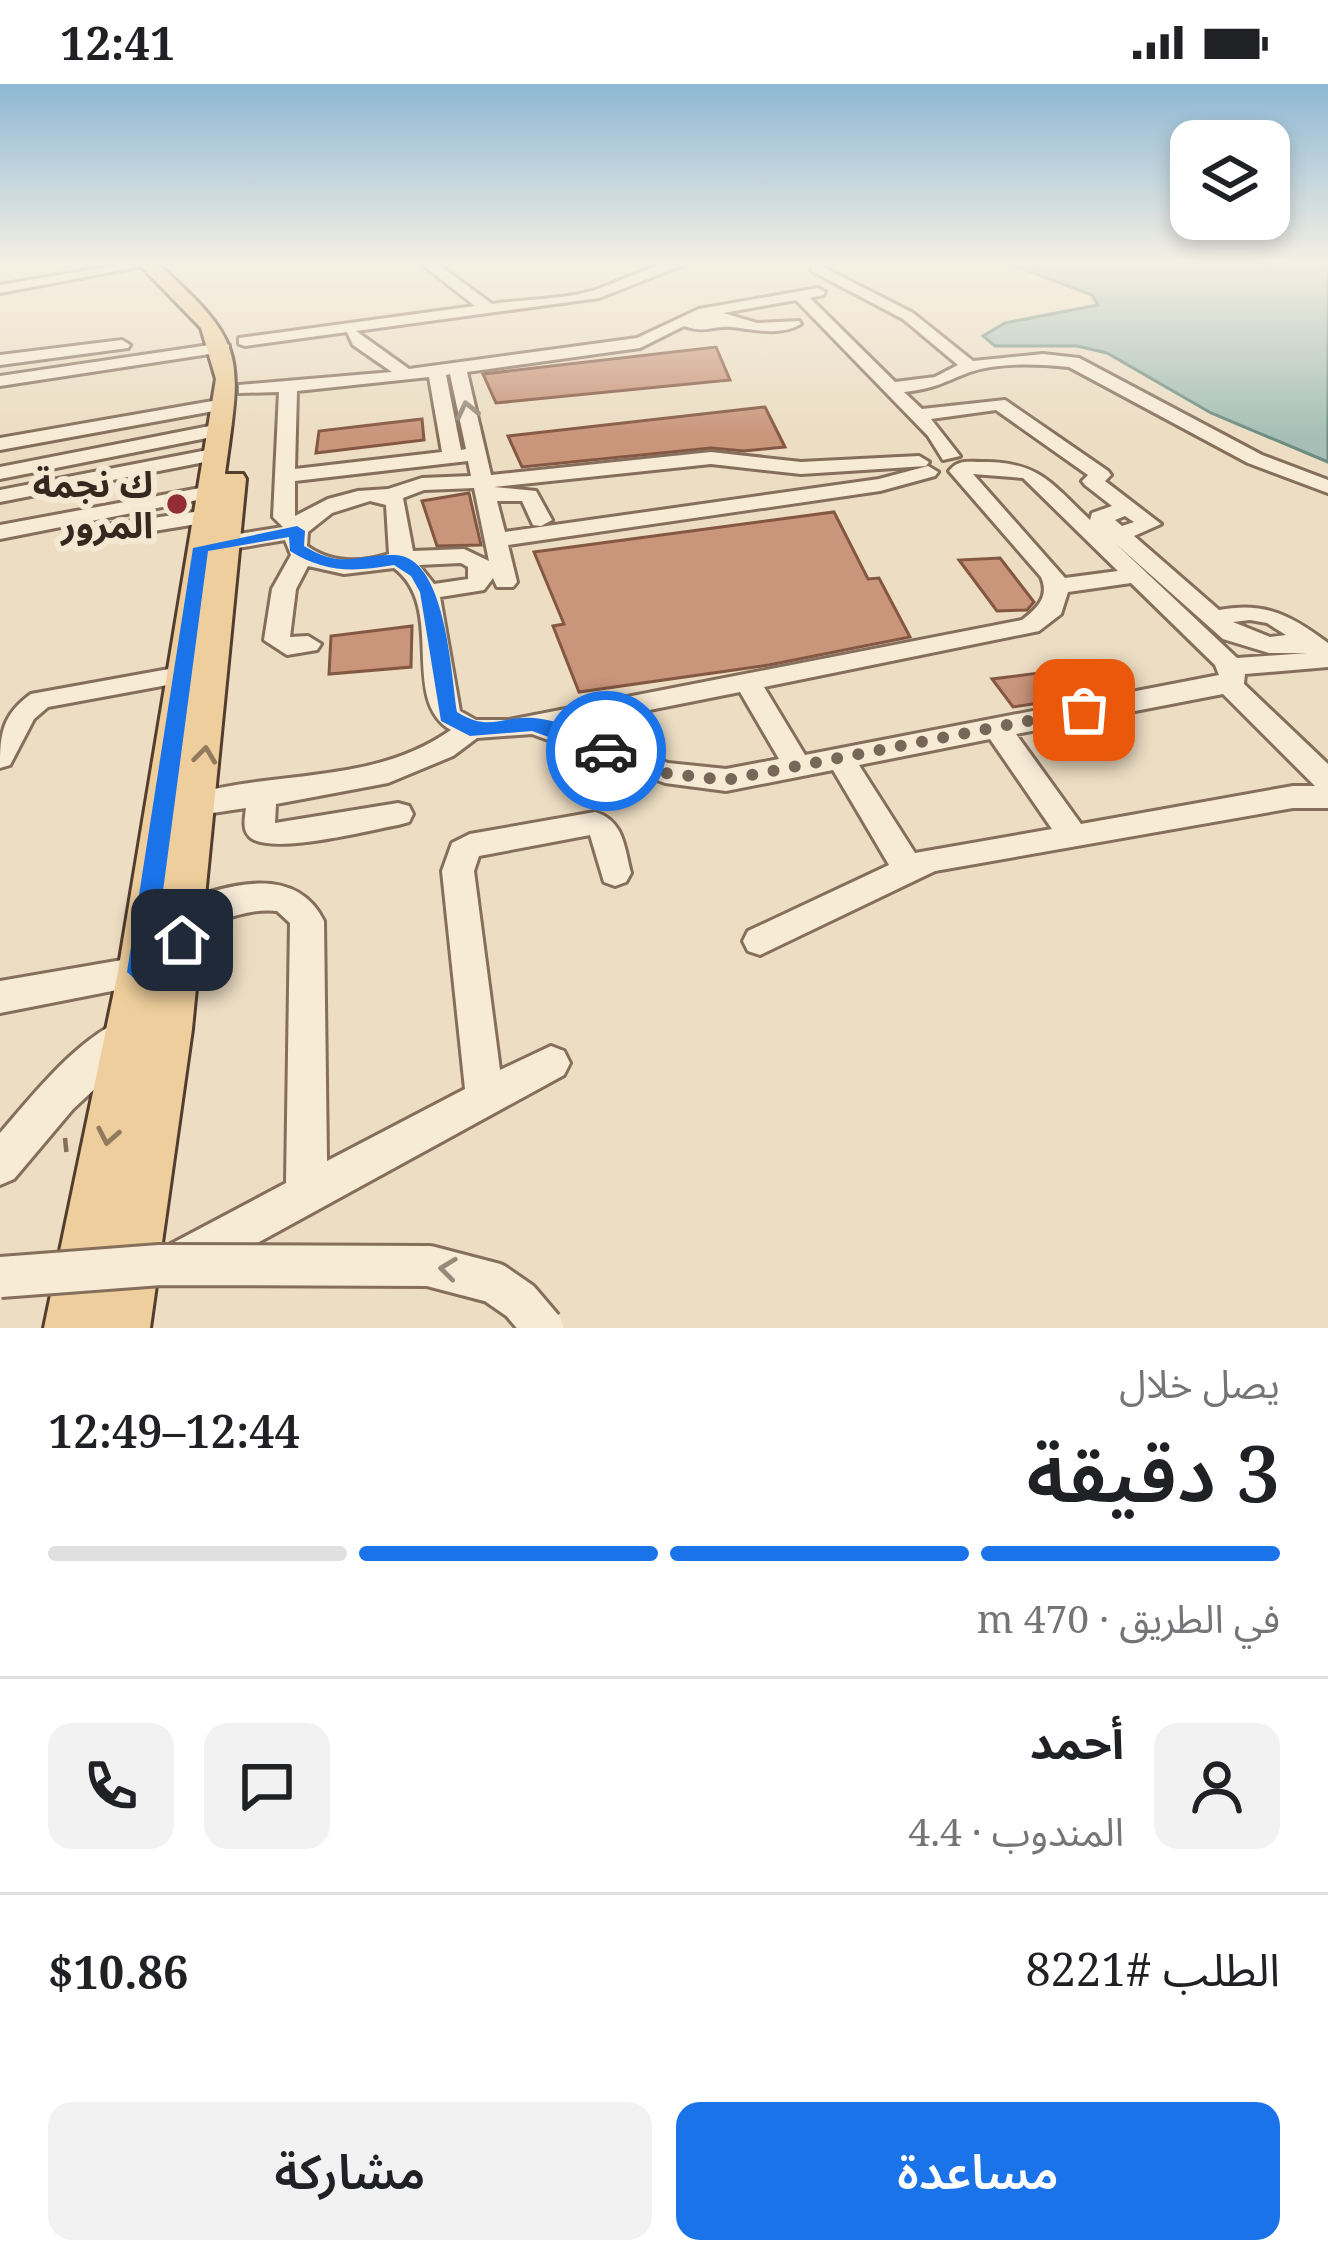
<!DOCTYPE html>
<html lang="ar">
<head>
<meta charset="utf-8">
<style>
  body { margin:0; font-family:"Noto Serif","Noto Sans Arabic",serif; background:#f2f2f2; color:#202124; direction:rtl; height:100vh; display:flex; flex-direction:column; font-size:45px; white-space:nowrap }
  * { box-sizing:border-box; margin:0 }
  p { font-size:39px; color:#757577 }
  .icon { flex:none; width:66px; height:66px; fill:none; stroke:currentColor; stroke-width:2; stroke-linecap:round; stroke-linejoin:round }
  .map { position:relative; height:1244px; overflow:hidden; direction:ltr }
  .drawer { display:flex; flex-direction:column; background:#fff; flex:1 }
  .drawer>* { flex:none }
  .fabs { position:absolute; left:1170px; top:36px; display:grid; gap:24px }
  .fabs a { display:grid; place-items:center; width:120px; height:120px; border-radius:24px; background:#fff; box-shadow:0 6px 18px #0003; font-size:60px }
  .pin { position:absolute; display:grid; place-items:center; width:102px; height:102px; color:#fff; margin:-51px; border-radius:24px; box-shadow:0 6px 18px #0006 }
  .courier { position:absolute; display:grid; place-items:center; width:120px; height:120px; margin:-60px; border:9px solid #1a73e8; border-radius:50%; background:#fff; color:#222; box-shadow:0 3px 15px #0007 }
  .headline em { font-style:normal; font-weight:600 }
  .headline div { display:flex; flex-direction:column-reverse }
  .headline { display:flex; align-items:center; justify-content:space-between; height:204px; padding:0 48px }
  h1 { font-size:78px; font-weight:600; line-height:90px }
  .bar { display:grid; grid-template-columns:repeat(4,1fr); gap:18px 12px; align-content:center; height:144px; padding:0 48px }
  .bar i { height:15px; border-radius:9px; background:#e0e0e0 }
  .bar .active { background:#1a73e8 }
  .bar p { grid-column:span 4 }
  .line { display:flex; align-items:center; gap:30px; padding:0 48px; border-top:3px solid #e0e0e0 }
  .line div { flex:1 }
  .round { display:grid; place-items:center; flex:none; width:126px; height:126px; border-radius:24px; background:#f2f2f2 }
  .primary-button { display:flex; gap:24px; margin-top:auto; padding:24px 48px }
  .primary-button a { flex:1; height:138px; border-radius:24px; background:#1a73e8; color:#fff; font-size:48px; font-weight:600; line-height:138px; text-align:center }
  .primary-button a+a { background:#f2f2f2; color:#202124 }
  .status { display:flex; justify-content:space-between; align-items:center; height:84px; padding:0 60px; background:#fff; direction:ltr }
  .status svg { height:33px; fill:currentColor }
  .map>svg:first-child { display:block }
  .water { fill:#a5bfb6; stroke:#6d8d82; stroke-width:3 }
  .building { fill:#c9957b; stroke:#845742; stroke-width:3 }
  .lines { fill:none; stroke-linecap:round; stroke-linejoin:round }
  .minor-casing { stroke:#856e5b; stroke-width:6 }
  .major-casing { stroke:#533d2f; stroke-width:6 }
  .path { stroke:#856e5b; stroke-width:4.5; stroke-dasharray:14 9; stroke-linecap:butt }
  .minor { fill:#f7ebd6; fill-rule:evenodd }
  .major { fill:#eece9c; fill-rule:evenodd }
  .minor-bridge-casing { stroke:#856e5b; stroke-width:46; stroke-linecap:butt }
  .minor-bridge { stroke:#f7ebd6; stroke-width:40 }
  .oneway { stroke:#968a7a }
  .oneway2 { stroke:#927b5d }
  .route { fill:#1a73e8 }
  .done { stroke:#766758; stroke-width:12; stroke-dasharray:0 21.6 }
  .poi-dot { fill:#922d36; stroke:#f4e8d2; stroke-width:4.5 }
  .labels { text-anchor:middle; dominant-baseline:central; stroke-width:12; stroke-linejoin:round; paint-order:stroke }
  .far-poi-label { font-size:36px; font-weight:bold; fill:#36281e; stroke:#f4e8d2; text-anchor:end }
</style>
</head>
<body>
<div class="status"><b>12:41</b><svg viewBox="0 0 49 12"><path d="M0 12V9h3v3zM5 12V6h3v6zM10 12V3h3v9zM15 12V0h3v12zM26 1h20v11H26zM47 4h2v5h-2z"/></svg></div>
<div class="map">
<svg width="1328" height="1244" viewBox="0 0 1328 1244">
  <rect width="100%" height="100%" fill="#ecddc3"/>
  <path class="water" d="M1005 178H1328V378L1211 329 1107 269 1077 262H995L983 252 1005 239 1098 221 1092 211Z"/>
  <g class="building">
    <path d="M716 263 730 296 496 319 483 290Z"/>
    <path d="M765 323 785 363 744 367 711 364 522 383 508 352Z"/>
    <path d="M422 335 424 356 316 369 319 347Z"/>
    <path d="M469 409 481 461 437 462 422 417Z"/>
    <path d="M834 428 868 495 879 494 910 553 769 581 579 608 553 542 564 540 534 468Z"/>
    <path d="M1000 474 1034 518 1027 526 997 527 959 476Z"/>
    <path d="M412 542 411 583 329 590 331 552Z"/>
    <path d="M1054 587 1072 614 1013 623 992 595Z"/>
  </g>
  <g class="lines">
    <g class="minor-casing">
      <g id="minor">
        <path d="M135 178 154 180 0 209V201Z"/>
        <path d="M419 178H435L492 220C525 215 566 216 598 205 631 193 655 178 691 178L599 214 356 247 409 285 637 254 699 225 818 204 825 208 823 211 810 214 895 298 935 293 958 281 903 235 812 187V181L817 180 913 229 973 277 1043 270 1079 274 1262 371 1328 396V409L1248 379 1069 283C1040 280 998 278 970 288 941 299 937 304 904 308L922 325 1005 316 1108 387 1111 391 1105 397 1161 440 1134 452 1219 526C1265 517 1292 532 1328 559V583L1245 590 1244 600 1328 680V724H1293L935 787 760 871 748 867 743 857 748 847 889 781 833 686 726 707 665 699 532 650 477 654 453 672 388 699 276 720 275 739 398 719 409 722 413 730 409 738 398 741C370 746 266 773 249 752 242 745 245 733 246 724L199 731 188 728 184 720 188 712C276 685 371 702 451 646 399 616 447 523 394 484L344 490 308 482 296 505 290 553 308 552 321 560 317 566 287 571 264 556 272 505 291 471 285 456 226 466 215 459 226 452 283 443 273 433 279 308 239 309V301L392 288 353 261 347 248 245 262 239 260V254L475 222ZM796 216 928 352 943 376 960 372 931 335 996 326 1088 391 1082 397 1085 401 1112 422 1092 429 1090 436C1052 400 1039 378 984 378 969 378 958 375 949 387L1041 493C1050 513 1037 524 1022 536L509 636H476L460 627 440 513 484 506 493 494 497 503H513L517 498 508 461 880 407 935 392 938 388 928 382 879 395 505 448 497 417H522L533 441 541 442 552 436 536 407 494 403 711 380 801 390 926 382 929 378 919 372 801 378 711 368 491 391 467 288 640 264 684 242C706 250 713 241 732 243 756 246 780 252 801 240L799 237 757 239 723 229ZM450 290 466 365 461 366 446 291ZM429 293 442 368 295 385 297 307ZM468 377 471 392 422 394 388 405 358 407 328 415 295 432V397ZM973 390 1023 394 1118 487 1065 494ZM474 404 489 477 464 465 413 467 403 414 424 406ZM370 417 386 421 389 470C361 479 332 480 307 462L308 448 332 429ZM1125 432 1134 438 1122 442 1115 436ZM1116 460 1223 555 1269 569H1307L1237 574ZM461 479 468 483V495L434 500 419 481ZM1131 499 1215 581 1219 591 805 671 764 603 1039 547 1061 530 1068 508ZM1250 536 1267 539 1286 551 1270 553 1233 538ZM740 608 779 675 726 685 668 679 569 642ZM1223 610 1315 702H1293L1081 740 1016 650ZM990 655 1052 745 915 769 859 681Z"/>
        <path d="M122 256 130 261 128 264 0 281V271Z"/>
        <path d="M223 259 229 261V267L0 302V292Z"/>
        <path d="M224 315 230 316V324L0 366V354Z"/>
        <path d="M220 340 227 342V350L0 395V383Z"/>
        <path d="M218 364 225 366V374L0 418V406Z"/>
        <path d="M211 402 218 404V412L0 455V441Z"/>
        <path d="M207 426 218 432 215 437 93 457 82 450 93 443Z"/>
        <path d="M180 583 193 591 189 597 48 623 34 635 10 681 0 684C0 650 2 631 31 610Z"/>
        <path d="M595 728C624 737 624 762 631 789L626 798 615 802 604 798 590 751 479 772 474 787 500 986 551 962 564 967 570 979 564 991 199 1191 184 1198 169 1191 162 1176 169 1161 286 1099 290 839 277 827C243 822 201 849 173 840L168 830 173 820C223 803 294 777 324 837L327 1077 465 1005 442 787 452 759 470 750Z"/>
        <path d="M151 871 163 875 168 886 163 897 0 929V897Z"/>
        <path d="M127 934 140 939 145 951 140 963 73 1025 14 1095 0 1101V1049C34 1010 78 953 127 934Z"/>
      </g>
    </g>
    <g class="major-casing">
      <path id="major" d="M137 178H155C249 260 241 272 225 390H243L246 395 192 945 150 1244H44L118 888 216 295 201 244Z"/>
    </g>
    <path class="path" d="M65 1054 67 1074"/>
    <use href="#minor" class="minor"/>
    <use href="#major" class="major"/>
    <g class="minor-bridge-casing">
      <path id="minor-bridge" d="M0 1193 160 1181 429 1182 494 1199 520 1217 543 1244"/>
    </g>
    <use href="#minor-bridge" class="minor-bridge"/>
  </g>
  <defs><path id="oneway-chevron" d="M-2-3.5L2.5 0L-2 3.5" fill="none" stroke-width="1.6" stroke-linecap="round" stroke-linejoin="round" transform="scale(3)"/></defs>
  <g class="oneway">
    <use href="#oneway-chevron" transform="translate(467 326) rotate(-103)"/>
    <use href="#oneway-chevron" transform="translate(448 1185) rotate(-173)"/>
  </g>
  <g class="oneway2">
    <use href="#oneway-chevron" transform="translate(205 671) rotate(-83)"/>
    <use href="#oneway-chevron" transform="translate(108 1052) rotate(101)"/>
  </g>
  <linearGradient id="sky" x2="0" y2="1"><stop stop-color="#8db8d4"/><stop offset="0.51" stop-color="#f6f0e4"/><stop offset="1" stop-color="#f6f0e4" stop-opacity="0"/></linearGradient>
  <rect width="1328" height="352" fill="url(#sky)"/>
  <path class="route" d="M297 442 305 447 304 462C343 486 355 470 395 471 446 472 451 590 457 628 491 649 501 631 534 634 556 635 601 653 616 667L606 674 532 647 470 652 441 637 420 508 411 492 394 481C353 488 326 489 290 467L289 453 208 467 154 875 168 872 173 848 182 845 194 856 191 881 179 892 139 899 127 888 193 464Z"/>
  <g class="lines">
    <path class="done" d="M606 667 665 689 726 696 1084 626"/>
  </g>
  <circle class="poi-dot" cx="177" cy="420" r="12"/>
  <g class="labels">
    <g class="far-poi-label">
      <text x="153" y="399">ك نجمة<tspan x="153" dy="41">المرور</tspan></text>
    </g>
  </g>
</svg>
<div class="fabs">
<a><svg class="icon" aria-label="layers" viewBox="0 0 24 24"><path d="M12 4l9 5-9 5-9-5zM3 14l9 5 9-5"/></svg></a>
</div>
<div class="pin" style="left:1084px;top:626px;background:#ea580c"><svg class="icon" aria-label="bag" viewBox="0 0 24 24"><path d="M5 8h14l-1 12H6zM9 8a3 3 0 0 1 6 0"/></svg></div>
<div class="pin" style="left:182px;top:856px;background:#1f2937"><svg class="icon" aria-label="home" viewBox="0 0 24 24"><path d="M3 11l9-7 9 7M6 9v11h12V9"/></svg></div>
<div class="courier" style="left:606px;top:667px"><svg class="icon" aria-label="car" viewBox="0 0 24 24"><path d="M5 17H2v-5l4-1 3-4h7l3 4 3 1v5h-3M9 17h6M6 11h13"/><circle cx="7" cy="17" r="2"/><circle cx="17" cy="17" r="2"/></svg></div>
</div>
<section class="drawer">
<div class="headline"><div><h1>3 دقيقة</h1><p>يصل خلال</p></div><em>12:44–12:49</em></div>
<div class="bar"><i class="active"></i><i class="active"></i><i class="active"></i><i></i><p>في الطريق · 470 m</p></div>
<div class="line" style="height:216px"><a class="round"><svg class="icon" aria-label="person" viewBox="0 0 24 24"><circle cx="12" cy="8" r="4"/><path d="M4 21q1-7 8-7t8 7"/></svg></a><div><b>أحمد</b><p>المندوب · 4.4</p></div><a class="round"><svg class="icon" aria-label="chat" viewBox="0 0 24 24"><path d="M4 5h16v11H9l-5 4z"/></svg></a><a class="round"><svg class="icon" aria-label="phone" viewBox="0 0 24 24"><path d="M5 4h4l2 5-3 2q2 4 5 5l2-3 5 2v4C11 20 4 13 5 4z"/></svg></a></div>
<div class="line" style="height:156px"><div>الطلب #8221</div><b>$10.86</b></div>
<div class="primary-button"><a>مساعدة</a><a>مشاركة</a></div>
</section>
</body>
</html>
